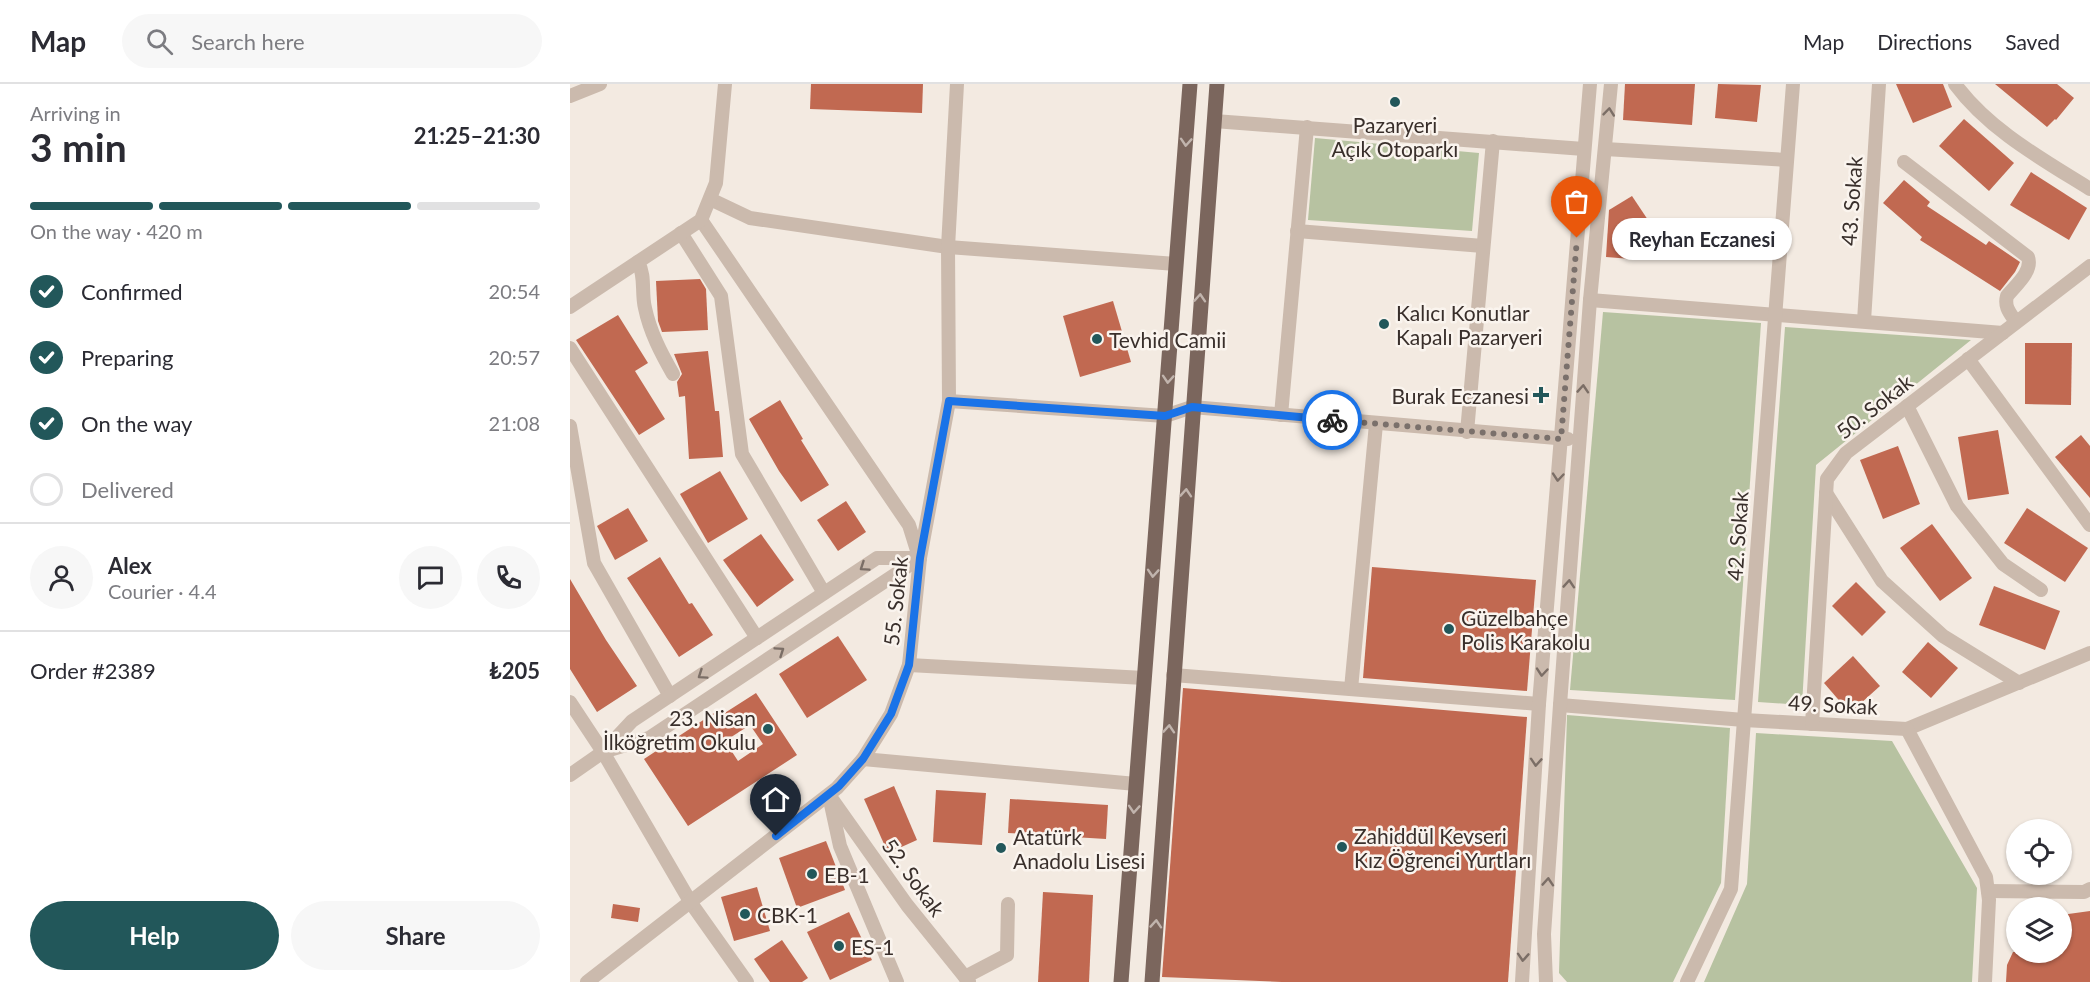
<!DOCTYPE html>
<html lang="en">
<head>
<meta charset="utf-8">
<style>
  body { margin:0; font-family:Lato,sans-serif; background:#f7f7f7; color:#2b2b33; height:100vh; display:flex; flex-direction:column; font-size:22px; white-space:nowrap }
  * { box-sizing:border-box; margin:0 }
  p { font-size:20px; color:#7c7c81 }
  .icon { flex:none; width:33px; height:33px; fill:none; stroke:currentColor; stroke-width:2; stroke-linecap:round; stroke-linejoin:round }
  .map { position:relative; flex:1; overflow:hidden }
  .drawer { display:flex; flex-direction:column; background:#fff; width:570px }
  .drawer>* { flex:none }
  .fabs { position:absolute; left:1436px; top:735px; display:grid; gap:12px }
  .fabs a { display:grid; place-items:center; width:66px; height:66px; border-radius:50%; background:#fff; box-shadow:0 2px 4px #0004; font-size:30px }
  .pin { position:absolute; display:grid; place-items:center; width:51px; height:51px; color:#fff; margin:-62px -26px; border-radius:50% 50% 50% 0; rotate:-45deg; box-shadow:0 0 6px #0007 }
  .pin .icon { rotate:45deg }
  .courier { position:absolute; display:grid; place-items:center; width:60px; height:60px; margin:-30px; border:4px solid #1a73e8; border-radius:50%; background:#fff; color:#222; box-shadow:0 2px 8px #0007 }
  .bubble { position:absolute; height:42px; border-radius:21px; background:#fff; box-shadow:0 2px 4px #0004; font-size:20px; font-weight:700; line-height:42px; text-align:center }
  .headline em { font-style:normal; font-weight:700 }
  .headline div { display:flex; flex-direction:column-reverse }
  .headline { display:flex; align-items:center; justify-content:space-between; height:102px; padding:0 30px }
  h1 { font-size:39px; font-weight:700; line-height:45px }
  .bar { display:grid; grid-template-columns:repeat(4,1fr); gap:9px 6px; align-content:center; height:72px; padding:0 30px }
  .bar i { height:8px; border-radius:4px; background:#e1e1e2 }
  .bar .active { background:#22575a }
  .bar p { grid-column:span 4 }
  .line { display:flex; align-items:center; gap:15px; padding:0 30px; border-top:2px solid #e1e1e2 }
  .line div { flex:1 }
  .round { display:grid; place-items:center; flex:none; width:63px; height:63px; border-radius:32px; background:#f7f7f7 }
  ol { padding:0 30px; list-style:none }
  li { display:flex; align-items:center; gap:18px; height:66px }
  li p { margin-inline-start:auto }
  li .icon { padding:6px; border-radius:50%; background:#22575a; color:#fff; stroke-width:4 }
  li:last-child { color:#7c7c81 }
  li i { width:33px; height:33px; border:3px solid #e1e1e2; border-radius:50% }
  .cta { display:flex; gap:12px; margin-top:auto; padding:12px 30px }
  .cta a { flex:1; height:69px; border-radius:36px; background:#22575a; color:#fff; font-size:24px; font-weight:700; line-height:69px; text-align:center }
  .cta a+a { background:#f7f7f7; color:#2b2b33 }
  header { display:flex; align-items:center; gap:36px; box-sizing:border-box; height:84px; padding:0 30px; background:#fff; border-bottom:2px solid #e1e1e2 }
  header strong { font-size:28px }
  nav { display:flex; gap:33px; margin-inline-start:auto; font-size:21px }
  .search { width:420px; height:54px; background:#f7f7f7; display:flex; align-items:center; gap:15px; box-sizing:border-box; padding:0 21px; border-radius:33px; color:#7c7c81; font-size:22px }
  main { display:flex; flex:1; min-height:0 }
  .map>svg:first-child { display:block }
  .green { fill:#b7c2a1 }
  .building { fill:#c16951; fill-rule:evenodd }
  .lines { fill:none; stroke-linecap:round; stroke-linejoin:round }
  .minor { stroke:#cbbaad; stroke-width:14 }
  .major { stroke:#7b665d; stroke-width:15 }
  .oneway { stroke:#7b6e66 }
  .oneway2 { stroke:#c1b4ad }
  .done { stroke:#7a706b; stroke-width:6; stroke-dasharray:0 10.8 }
  .route { stroke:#1a73e8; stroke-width:8 }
  .poi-dot { fill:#22575a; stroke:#faf4ee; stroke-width:2 }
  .labels { text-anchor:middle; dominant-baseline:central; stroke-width:5; stroke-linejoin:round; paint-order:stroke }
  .poi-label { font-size:21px; fill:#392f2b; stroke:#faf4ee; text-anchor:start }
  .street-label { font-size:21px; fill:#392f2b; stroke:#faf4ee }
</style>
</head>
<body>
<header>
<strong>Map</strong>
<div class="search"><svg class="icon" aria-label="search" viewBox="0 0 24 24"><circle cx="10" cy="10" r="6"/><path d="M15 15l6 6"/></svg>Search here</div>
<nav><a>Map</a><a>Directions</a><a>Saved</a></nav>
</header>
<main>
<section class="drawer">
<div class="headline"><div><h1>3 min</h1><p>Arriving in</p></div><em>21:25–21:30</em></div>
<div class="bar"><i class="active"></i><i class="active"></i><i class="active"></i><i></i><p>On the way · 420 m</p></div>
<ol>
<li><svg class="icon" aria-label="check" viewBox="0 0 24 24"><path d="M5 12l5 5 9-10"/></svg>Confirmed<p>20:54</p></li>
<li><svg class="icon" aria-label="check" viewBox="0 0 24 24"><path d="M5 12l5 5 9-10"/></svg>Preparing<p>20:57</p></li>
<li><svg class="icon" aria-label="check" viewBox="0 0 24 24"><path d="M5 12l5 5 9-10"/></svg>On the way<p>21:08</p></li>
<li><i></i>Delivered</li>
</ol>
<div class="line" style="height:108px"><a class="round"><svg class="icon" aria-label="person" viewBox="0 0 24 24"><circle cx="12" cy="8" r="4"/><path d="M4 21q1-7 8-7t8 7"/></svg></a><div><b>Alex</b><p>Courier · 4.4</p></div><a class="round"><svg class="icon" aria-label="chat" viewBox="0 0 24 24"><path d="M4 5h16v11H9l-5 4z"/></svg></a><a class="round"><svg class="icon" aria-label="phone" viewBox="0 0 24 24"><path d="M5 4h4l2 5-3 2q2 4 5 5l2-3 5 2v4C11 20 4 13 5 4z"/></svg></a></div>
<div class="line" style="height:78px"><div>Order #2389</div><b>₺205</b></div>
<div class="cta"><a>Help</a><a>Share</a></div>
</section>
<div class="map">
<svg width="1520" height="898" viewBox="0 0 1520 898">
  <rect width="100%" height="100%" fill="#f3eae1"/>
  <g class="green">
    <path d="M745 54 909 69 902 147 738 136Z"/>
    <path d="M1033 228 1191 239 1165 616 1000 606Z"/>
    <path d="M1215 243 1401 256 1246 381 1232 621 1188 618Z"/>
    <path d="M997 631 1160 644 1151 799 1103 898H997L989 889Z"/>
    <path d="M1186 649 1322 657 1407 804 1402 898H1134L1177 800Z"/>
  </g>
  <g class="building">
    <path d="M241 0H353L352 29 240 25Z"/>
    <path d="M1055 0H1125L1122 41 1053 36Z"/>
    <path d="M1148 0 1191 1 1187 38 1145 34Z"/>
    <path d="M1326 0H1373L1382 23 1343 39Z"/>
    <path d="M1425 0H1487L1504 14 1486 36 1485 35 1477 43Z"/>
    <path d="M1394 35 1444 79 1419 107 1369 62Z"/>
    <path d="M1461 88 1517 124 1499 156 1440 121Z"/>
    <path d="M1334 96 1360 118 1357 122 1416 161 1419 157 1450 178 1445 188 1430 207 1350 156 1352 153 1313 119Z"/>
    <path d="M1062 112 1078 136 1074 176 1036 173 1039 126Z"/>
    <path d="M130 195 136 205 138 246 92 248 88 237 86 197Z"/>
    <path d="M543 217 561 278 510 293 493 232Z"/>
    <path d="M48 231 78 279 65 287 95 335 69 351 6 256Z"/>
    <path d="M1455 259H1502L1501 321 1455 320Z"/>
    <path d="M138 267 145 327H149L153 373 119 375 115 312 109 313 107 298 112 290 104 270Z"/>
    <path d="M210 316 233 355 231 356 259 401 231 418 209 387 179 335Z"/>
    <path d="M1428 346 1439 410 1398 416 1388 353Z"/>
    <path d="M1511 351 1520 362V414L1485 373Z"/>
    <path d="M1328 362 1350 420 1313 435 1290 376Z"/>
    <path d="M150 387 178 435 138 459 110 410Z"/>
    <path d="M276 417 296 448 268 467 247 436Z"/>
    <path d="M58 424 78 457 45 476 27 442Z"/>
    <path d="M1457 424 1518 464 1495 498 1434 459Z"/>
    <path d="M1362 440 1402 494 1370 517 1330 464Z"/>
    <path d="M191 450 224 496 187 523 153 476Z"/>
    <path d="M90 473 119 520 122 519 143 551 109 573 57 494Z"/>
    <path d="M802 483 966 496 957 607 793 594Z"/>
    <path d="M0 495 36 556 67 602 27 628 0 585Z"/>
    <path d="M1286 498 1316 528 1292 552 1262 522Z"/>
    <path d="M1424 502 1490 527 1475 566 1409 541Z"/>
    <path d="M268 552 297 596 237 634 209 590Z"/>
    <path d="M1358 558 1388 584 1361 614 1332 588Z"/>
    <path d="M1283 572 1310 602 1280 629 1254 599Z"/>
    <path d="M613 604 957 633 938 898H712L592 893Z"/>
    <path d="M186 609 227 671 118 742 74 675 147 627 150 632ZM180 641 193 660 168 677 155 657Z"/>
    <path d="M324 702 347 756 318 769 294 715Z"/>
    <path d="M366 706 416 709 412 761 363 758Z"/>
    <path d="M440 715 538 721 536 755 438 749Z"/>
    <path d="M256 757 275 806 227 824 209 774Z"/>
    <path d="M187 803 200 847 164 857 151 813Z"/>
    <path d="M473 808 523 811 519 898H468Z"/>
    <path d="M43 820 70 824 68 838 41 834Z"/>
    <path d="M1520 827V898H1436L1437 881 1443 868H1491V831Z"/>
    <path d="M279 828 302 876 260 896 237 848Z"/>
    <path d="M212 856 238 894 232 898H200L184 875Z"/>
  </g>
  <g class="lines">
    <g class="minor">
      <path d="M1385 0C1419 46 1472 75 1520 105"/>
      <path d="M0 12 30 0"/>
      <path d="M644 37 1014 65"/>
      <path d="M1035 65 1217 76"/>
      <path d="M1334 78 1458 173C1463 187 1446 201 1437 212 1434 223 1440 229 1446 238"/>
      <path d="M140 115 180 134 378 163 606 180"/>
      <path d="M131 136 339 441 349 473"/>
      <path d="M727 147 913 162"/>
      <path d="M111 149 151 212 172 370 254 509"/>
      <path d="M68 178C76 193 71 208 75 224 80 248 91 269 103 290"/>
      <path d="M1020 216 1433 249"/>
      <path d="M0 223 131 136 146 99 155 0"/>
      <path d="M1294 237 1309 0"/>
      <path d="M0 264 187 554"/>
      <path d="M1398 275 1520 441"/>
      <path d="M379 317 595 332 622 323 998 355"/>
      <path d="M1337 322 1387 422 1433 480 1471 506"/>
      <path d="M711 331 737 43"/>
      <path d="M0 342 24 479 100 612"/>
      <path d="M897 348 923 57"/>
      <path d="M1256 409 1312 497 1373 552 1449 599"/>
      <path d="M339 581 574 594"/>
      <path d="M603 591 969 620"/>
      <path d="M781 605 806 340"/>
      <path d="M0 618 33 668 121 819 177 898"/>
      <path d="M990 621 1174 636 1337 645 1520 569"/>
      <path d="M1242 640 1257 395 1276 369 1520 182"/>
      <path d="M1337 645 1416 793 1419 816 1415 898"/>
      <path d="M36 667 79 654 350 474"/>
      <path d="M293 675 566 700"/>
      <path d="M0 691 33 668 62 637 307 474H350"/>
      <path d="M259 711 337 821 399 898"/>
      <path d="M260 716 270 762 327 898"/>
      <path d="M1418 807 1514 808 1520 805"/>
      <path d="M395 893 437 871 438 820"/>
      <path d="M17 898 267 704 293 675 321 630 339 581 350 474 379 317 378 163 387 0"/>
      <path d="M952 898 969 620 1020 0"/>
      <path d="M976 898 974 850 990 621 1020 216 1041 0"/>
      <path d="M1117 898 1161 805 1223 0"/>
    </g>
    <g class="major">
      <path d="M551 898 620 0"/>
      <path d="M582 898 647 0"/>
    </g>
  </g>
  <defs><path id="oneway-chevron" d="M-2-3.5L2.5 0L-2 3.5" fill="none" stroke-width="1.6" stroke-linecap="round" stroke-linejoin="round" transform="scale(1.5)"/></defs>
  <g class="oneway">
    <use href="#oneway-chevron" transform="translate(1039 28) rotate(-84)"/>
    <use href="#oneway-chevron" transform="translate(1013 305) rotate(-86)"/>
    <use href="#oneway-chevron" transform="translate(988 393) rotate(95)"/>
    <use href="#oneway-chevron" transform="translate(294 483) rotate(146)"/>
    <use href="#oneway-chevron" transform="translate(999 500) rotate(-86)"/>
    <use href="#oneway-chevron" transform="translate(210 567) rotate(-34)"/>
    <use href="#oneway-chevron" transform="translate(972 588) rotate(95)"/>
    <use href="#oneway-chevron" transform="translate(132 591) rotate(146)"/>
    <use href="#oneway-chevron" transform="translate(966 678) rotate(94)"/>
    <use href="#oneway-chevron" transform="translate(978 798) rotate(-86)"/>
    <use href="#oneway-chevron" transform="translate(953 873) rotate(94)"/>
  </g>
  <g class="oneway2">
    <use href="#oneway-chevron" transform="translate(616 58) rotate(94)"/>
    <use href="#oneway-chevron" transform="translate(630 214) rotate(-86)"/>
    <use href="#oneway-chevron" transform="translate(598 295) rotate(94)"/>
    <use href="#oneway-chevron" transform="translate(616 409) rotate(-86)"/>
    <use href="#oneway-chevron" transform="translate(583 489) rotate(94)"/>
    <use href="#oneway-chevron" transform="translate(599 645) rotate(-86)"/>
    <use href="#oneway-chevron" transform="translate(564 725) rotate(94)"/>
    <use href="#oneway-chevron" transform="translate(586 840) rotate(-86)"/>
  </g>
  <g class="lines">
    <path class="done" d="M762 336 991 355 1007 154"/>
    <path class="route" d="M206 752 269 702 293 675 321 630 339 581 350 474 379 317 595 332 622 323 762 336"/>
  </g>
  <g class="poi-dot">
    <circle cx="825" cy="18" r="6"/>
    <circle cx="814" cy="240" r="6"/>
    <circle cx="527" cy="255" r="6"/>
    <path d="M968 302h6v6h6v6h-6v6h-6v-6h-6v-6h6z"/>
    <circle cx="879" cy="545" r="6"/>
    <circle cx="198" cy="645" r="6"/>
    <circle cx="772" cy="763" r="6"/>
    <circle cx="431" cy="764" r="6"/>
    <circle cx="242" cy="790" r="6"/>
    <circle cx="175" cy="830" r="6"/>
    <circle cx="269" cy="862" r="6"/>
  </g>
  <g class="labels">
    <g class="poi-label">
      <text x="825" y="40" text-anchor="middle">Pazaryeri<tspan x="825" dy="24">Açık Otoparkı</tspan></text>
      <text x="826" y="228">Kalıcı Konutlar<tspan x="826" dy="24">Kapalı Pazaryeri</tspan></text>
      <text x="539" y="255">Tevhid Camii</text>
      <text x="959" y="311" text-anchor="end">Burak Eczanesi</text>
      <text x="891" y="533">Güzelbahçe<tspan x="891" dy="24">Polis Karakolu</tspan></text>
      <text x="186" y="633" text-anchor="end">23. Nisan<tspan x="186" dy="24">İlköğretim Okulu</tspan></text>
      <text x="784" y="751">Zahiddül Kevseri<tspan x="784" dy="24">Kız Öğrenci Yurtları</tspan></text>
      <text x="443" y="752">Atatürk<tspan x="443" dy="24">Anadolu Lisesi</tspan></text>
      <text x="254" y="790">EB-1</text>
      <text x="187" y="830">CBK-1</text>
      <text x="281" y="862">ES-1</text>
    </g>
    <g class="street-label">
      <text transform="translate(1281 117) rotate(-86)">43. Sokak</text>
      <text transform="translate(1304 322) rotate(-38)">50. Sokak</text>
      <text transform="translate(1167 452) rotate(-86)">42. Sokak</text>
      <text transform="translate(325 517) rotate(-84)">55. Sokak</text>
      <text transform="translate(1263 620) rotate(3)">49. Sokak</text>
      <text transform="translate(344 793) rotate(54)">52. Sokak</text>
    </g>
  </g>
</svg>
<div class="fabs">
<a><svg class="icon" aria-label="locate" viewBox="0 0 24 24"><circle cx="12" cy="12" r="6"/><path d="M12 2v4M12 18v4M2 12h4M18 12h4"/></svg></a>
<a><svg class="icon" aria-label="layers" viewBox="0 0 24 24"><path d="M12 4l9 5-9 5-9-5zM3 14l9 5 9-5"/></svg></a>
</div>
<div class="pin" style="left:1007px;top:154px;background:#ea580c"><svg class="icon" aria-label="bag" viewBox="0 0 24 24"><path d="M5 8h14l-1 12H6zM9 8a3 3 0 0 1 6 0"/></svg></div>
<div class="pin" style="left:206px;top:752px;background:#1f2937"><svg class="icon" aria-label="home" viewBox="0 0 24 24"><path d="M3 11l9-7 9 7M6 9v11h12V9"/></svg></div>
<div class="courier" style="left:762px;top:336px"><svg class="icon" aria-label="bike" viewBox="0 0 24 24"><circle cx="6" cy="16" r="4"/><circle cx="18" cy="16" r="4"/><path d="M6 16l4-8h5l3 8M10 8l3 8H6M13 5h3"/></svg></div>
<div class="bubble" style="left:1042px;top:134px;width:180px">Reyhan Eczanesi</div>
</div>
</main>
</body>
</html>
